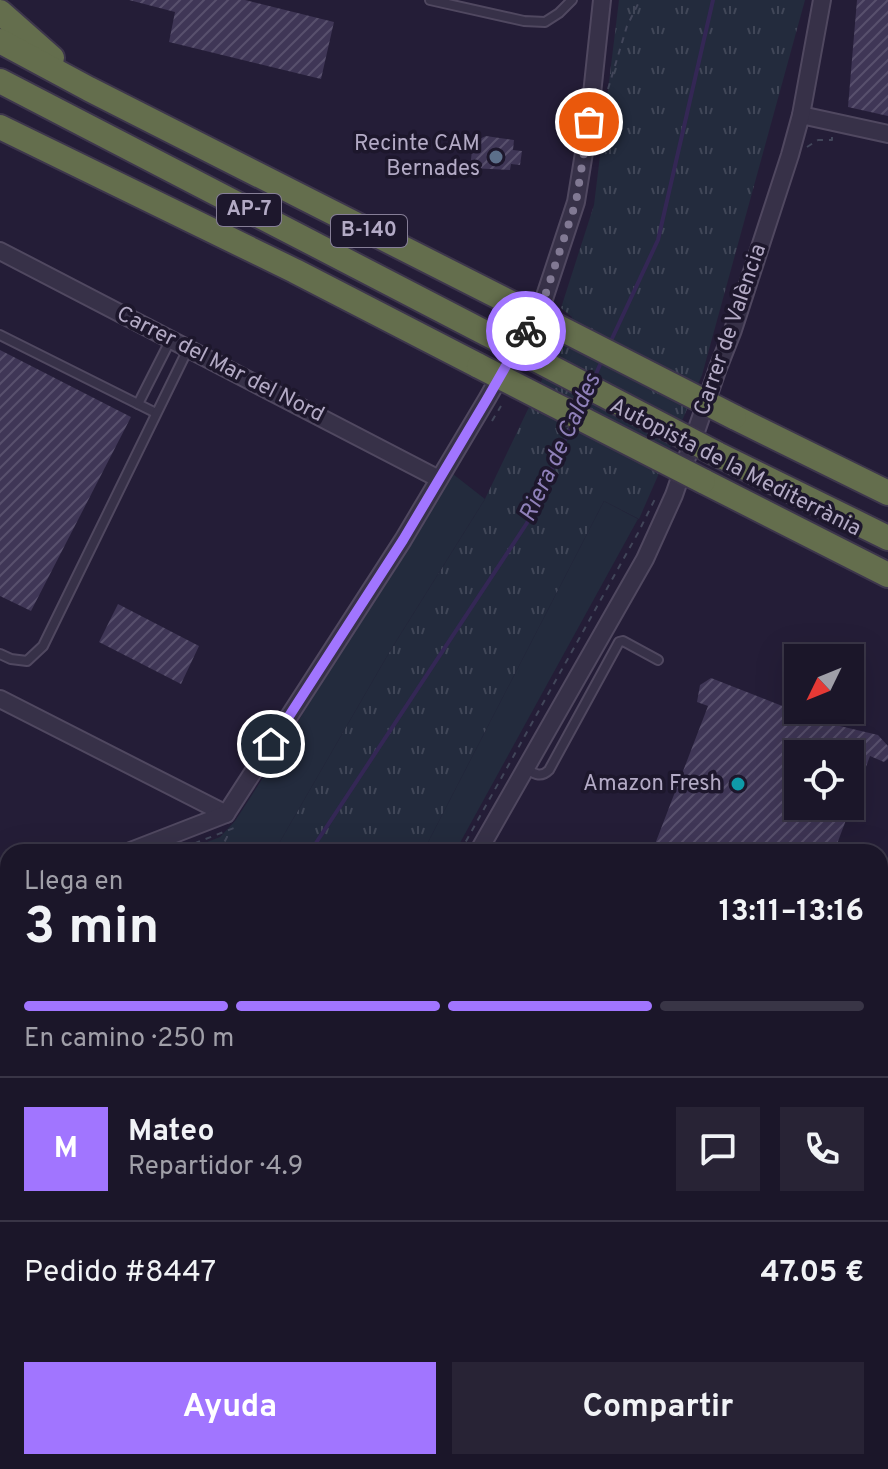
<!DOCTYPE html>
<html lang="es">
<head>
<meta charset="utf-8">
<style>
  body { margin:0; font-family:Overpass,sans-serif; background:#282335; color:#f1f3f6; height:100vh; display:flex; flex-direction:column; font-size:30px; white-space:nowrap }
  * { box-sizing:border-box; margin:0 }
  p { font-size:26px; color:#a09fa8 }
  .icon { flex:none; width:44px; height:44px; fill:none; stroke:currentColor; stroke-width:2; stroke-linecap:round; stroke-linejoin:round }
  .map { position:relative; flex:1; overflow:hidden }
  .panel { position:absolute; left:0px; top:844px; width:888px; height:626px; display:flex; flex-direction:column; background:#1b1629; border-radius:24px 24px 0 0; box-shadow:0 8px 32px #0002,0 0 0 2px #393546 }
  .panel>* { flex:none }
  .needle { width:52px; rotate:227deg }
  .tools { position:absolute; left:784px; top:644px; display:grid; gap:16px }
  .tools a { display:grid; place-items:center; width:80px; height:80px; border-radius:0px; background:#1b1629; box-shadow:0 8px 32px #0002,0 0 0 2px #393546; font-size:40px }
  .pin { position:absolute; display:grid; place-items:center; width:68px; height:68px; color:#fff; margin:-34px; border:4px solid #fff; border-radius:50%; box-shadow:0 2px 8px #0007 }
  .courier { position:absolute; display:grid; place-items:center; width:80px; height:80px; margin:-40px; border:6px solid #a175ff; border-radius:50%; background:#fff; color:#222; box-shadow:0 2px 10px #0007 }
  .summary em { font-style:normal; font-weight:700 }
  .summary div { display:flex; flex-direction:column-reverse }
  .summary { display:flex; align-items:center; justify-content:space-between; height:136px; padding:0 24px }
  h1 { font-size:52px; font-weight:700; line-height:60px }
  .bar { display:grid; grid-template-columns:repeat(4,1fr); gap:12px 8px; align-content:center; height:96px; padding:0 24px }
  .bar i { height:10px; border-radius:6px; background:#393546 }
  .bar .active { background:#a175ff }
  .bar p { grid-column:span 4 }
  .line { display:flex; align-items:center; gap:20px; padding:0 24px; border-top:2px solid #393546 }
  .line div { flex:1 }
  .round { display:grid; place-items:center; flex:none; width:84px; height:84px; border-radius:0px; background:#282335 }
  .button { display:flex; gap:16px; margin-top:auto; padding:16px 24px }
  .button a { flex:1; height:92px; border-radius:0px; background:#a175ff; color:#fff; font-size:32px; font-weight:700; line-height:92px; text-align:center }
  .button a+a { background:#282335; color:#f1f3f6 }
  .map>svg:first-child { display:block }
  .grass { fill:url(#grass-tufts) }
  .park { fill:#232b3d }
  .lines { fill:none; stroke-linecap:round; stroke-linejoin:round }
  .stream { stroke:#342755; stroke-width:4 }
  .building { fill:url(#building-hatch); fill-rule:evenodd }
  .lane-casing { stroke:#504860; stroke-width:12 }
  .street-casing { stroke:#504860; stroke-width:20 }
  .highway-casing { stroke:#3d364c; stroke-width:28 }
  .path { stroke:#42465a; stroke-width:2; stroke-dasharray:6 6; stroke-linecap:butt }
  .lane { stroke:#373148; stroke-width:8 }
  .street { stroke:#373148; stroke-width:16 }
  .highway { stroke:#646e4d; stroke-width:24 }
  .highway-bridge-casing { stroke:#3d364c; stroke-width:28; stroke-linecap:butt }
  .highway-bridge { stroke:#646e4d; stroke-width:24 }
  .done { stroke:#817993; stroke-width:8; stroke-dasharray:0 14.4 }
  .route { stroke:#a175ff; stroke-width:10 }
  .service-dot { fill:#5c6f8a; stroke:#1d172c; stroke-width:3 }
  .culture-dot { fill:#0f9aa8; stroke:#1d172c; stroke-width:3 }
  .labels { text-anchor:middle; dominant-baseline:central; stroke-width:7; stroke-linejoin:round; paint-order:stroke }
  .shield { fill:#1d172c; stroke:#867e97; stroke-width:2 }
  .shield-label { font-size:20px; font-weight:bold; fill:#b3aac5 }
  .poi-label { font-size:22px; fill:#b3aac5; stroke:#1d172c; text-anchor:end }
  .street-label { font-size:22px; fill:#b3aac5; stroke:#1d172c }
  .water-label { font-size:24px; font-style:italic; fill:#8f80b9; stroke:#1d172c }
</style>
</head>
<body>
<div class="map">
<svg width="888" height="1469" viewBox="0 0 888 1469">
  <defs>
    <pattern id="grass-tufts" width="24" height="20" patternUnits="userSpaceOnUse" patternTransform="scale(2)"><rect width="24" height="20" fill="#232b3d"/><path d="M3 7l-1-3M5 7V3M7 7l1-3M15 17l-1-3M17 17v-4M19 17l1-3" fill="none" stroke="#414758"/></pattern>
    <pattern id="building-hatch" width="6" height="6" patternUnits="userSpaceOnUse" patternTransform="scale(2)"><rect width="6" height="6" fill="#3f3656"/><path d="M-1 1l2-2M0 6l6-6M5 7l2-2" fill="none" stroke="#58506d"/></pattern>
  </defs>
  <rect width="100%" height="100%" fill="#241d37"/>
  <g class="grass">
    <path d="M619 0H805L702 375 639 519 604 501 423 852H274L390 651 485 499 572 317 561 308 594 205Z"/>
    <path d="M8 1451V1462H166L163 1469H5Z"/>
  </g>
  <g class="park">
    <path d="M453 474 485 499 390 651 274 852H181L220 837 235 821 282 748 431 502Z"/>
    <path d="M604 501 638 519 455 852H423Z"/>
    <path d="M8 919V1451L5 1469H0V922Z"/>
  </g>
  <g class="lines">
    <g class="stream">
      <path d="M609 345 658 240 713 0"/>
      <path d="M593 381 602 360"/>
      <path d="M310 852 527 523 572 425"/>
      <path d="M135 1462 141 1469"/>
      <path d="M63 1469 65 1462"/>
    </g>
  </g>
  <g class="building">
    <path d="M129 0H245L334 22 321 79 169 42 175 12Z"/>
    <path d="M857 0H888V116L848 107Z"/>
    <path d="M486 136 514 140 513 150 522 151 520 165 511 164 510 170 470 168 473 142Z"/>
    <path d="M0 350 131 417 31 611 0 596Z"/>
    <path d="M118 604 199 646 181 684 99 642Z"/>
    <path d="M711 678 823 722 878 735 888 746V759L884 762 870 756 834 852H652L708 706 697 702 700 685ZM798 754H850V806H798Z"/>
    <path d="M479 1462H672L668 1469H480L477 1467Z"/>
  </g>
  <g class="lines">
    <g class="lane-casing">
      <g id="lane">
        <path d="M430 0 524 21 545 22 559 13 572 0"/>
        <path d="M0 335 156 413"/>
        <path d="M138 404 171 339"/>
        <path d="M0 654 11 659 27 661 43 646 188 349"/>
        <path d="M526 769C535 774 541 778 549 770L619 642 623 641 658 660"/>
      </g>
    </g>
    <g class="street-casing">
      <g id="street">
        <path d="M801 115 888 134"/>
        <path d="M0 251 439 479"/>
        <path d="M0 699 226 814"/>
        <path d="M128 852 226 814 403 540 487 399 544 299 576 202 589 122 602 0"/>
        <path d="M478 852 645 559 674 495 718 368 733 330 790 155 801 115 822 0"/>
        <path d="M0 902 8 899"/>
        <path d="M880 1032 888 996"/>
        <path d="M429 1462 440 1469"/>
        <path d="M210 1469 213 1462"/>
        <path d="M688 1469 692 1462"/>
      </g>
    </g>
    <g class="highway-casing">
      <g id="highway">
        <path d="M0 12 52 58"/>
        <path d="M0 41 89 89 513 304"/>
        <path d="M0 81 497 339"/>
        <path d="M0 127 295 271 479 366"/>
        <path d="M734 417 888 493"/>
        <path d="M715 453 888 538"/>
        <path d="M703 481 888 575"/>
      </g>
    </g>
    <g class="path">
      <path d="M608 89 627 26 640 0"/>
      <path d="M807 147 818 140H832V137"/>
      <path d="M492 421 501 406"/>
      <path d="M172 852 234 828"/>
      <path d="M219 852 227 837V831"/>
      <path d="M460 852 638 533 655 499"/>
      <path d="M0 1080 8 1068"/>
      <path d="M0 1310 8 1291"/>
      <path d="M869 1469 871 1462"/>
    </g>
    <use href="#lane" class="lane"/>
    <use href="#street" class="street"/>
    <use href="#highway" class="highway"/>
    <g class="highway-bridge-casing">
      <g id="highway-bridge">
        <path d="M513 304 734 417"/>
        <path d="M497 339 715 453"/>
        <path d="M479 366 703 481"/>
      </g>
    </g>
    <use href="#highway-bridge" class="highway-bridge"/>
  </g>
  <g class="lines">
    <path class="done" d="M526 331 544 299 576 202 589 122"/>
    <path class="route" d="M271 744 403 540 487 399 526 331"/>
  </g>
  <circle class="service-dot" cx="496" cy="157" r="8"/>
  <circle class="culture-dot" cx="738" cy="784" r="8"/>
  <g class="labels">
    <g class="shield">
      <rect x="217" y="194" width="64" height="32" rx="6"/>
      <rect x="331" y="215" width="76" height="32" rx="6"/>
    </g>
    <g class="shield-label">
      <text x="249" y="210">AP-7</text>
      <text x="369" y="231">B-140</text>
    </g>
    <g class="poi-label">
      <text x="480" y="144">Recinte CAM<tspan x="480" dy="25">Bernades</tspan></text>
      <text x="722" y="784">Amazon Fresh</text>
    </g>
    <g class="street-label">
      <text transform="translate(731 330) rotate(-71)">Carrer de València</text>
      <text transform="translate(220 365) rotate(27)">Carrer del Mar del Nord</text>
      <text transform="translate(735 468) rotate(27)">Autopista de la Mediterrània</text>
    </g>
    <g class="water-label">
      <text transform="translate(561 448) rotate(-65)">Riera de Caldes</text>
    </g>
  </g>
</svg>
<div class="tools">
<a><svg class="needle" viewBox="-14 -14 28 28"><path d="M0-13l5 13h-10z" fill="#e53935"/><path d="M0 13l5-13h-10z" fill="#a09fa8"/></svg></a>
<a><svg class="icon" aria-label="locate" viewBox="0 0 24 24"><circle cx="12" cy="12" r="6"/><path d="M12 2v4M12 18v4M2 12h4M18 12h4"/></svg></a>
</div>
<div class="pin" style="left:589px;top:122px;background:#ea580c"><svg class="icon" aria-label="bag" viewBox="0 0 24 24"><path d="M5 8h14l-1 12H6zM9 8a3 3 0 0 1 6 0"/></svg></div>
<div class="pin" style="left:271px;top:744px;background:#1f2937"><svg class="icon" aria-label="home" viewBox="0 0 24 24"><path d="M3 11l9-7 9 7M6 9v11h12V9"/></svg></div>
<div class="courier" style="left:526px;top:331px"><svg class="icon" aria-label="bike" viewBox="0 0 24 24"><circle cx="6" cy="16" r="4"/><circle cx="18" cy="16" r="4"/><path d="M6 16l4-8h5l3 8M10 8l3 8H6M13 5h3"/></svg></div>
<section class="panel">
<div class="summary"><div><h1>3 min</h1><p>Llega en</p></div><em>13:11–13:16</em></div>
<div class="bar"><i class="active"></i><i class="active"></i><i class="active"></i><i></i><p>En camino · 250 m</p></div>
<div class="line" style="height:144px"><b class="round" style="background:#a175ff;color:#fff">M</b><div><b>Mateo</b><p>Repartidor · 4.9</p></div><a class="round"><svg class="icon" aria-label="chat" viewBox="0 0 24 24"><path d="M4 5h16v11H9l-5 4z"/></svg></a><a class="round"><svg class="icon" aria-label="phone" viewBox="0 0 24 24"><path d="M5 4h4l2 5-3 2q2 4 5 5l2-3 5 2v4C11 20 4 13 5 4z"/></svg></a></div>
<div class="line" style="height:104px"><div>Pedido #8447</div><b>47.05 €</b></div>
<div class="button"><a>Ayuda</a><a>Compartir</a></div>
</section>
</div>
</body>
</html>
